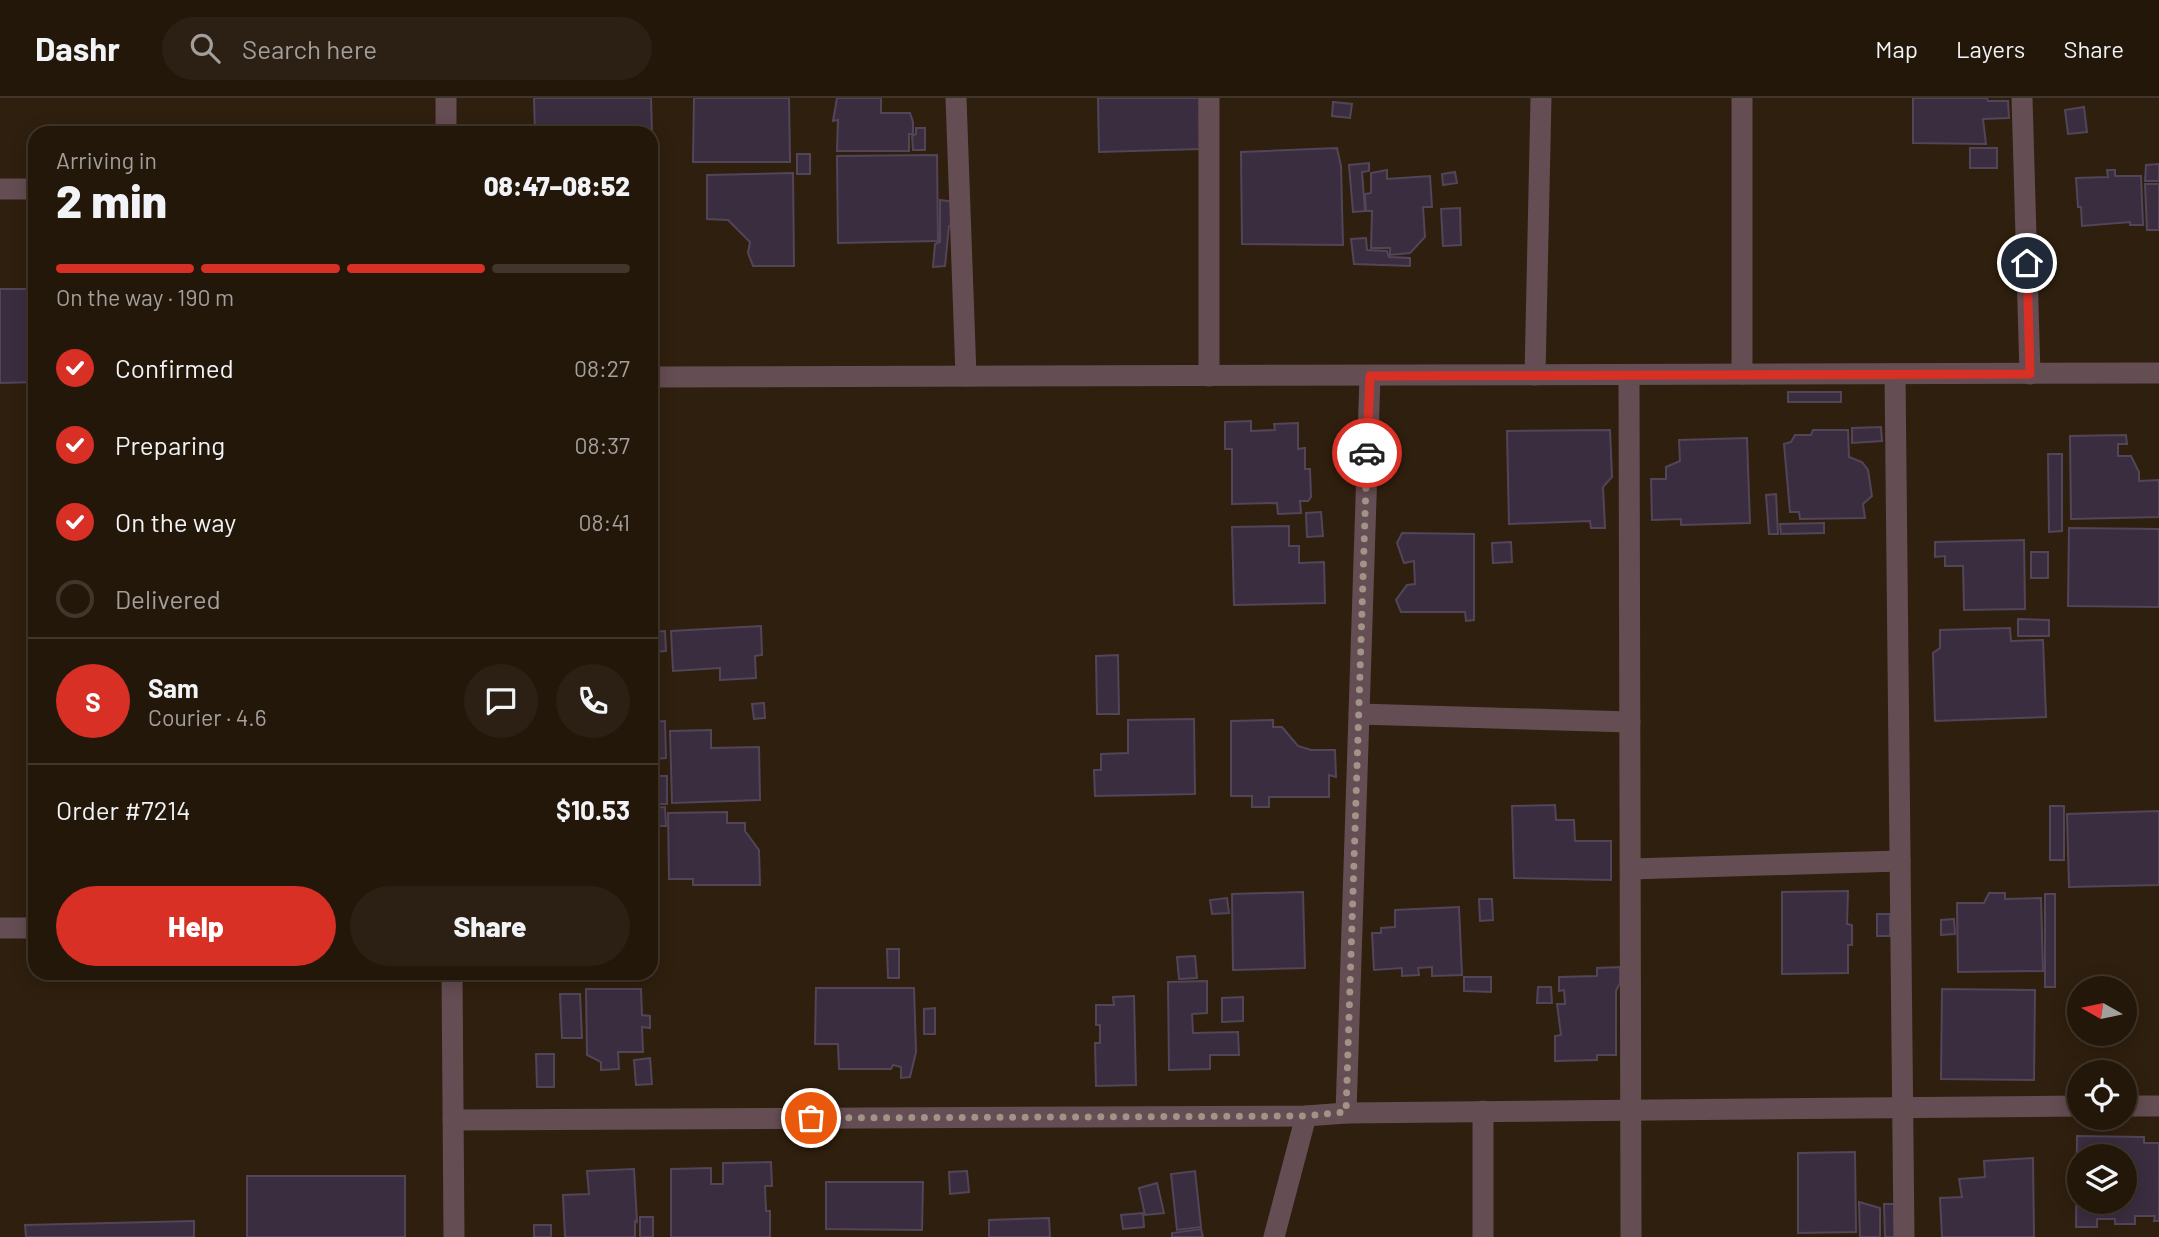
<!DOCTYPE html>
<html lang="en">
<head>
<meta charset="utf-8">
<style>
  body { margin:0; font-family:Barlow,sans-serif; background:#2b2013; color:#f1f3f6; height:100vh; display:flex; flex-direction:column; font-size:26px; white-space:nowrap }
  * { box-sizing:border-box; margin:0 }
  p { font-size:23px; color:#a39f9c }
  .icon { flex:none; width:38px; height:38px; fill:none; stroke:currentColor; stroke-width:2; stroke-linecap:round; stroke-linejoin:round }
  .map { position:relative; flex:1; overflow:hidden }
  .side { position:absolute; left:28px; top:28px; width:630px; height:854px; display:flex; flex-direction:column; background:#23170a; border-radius:21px; box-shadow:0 4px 18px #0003,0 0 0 2px #40362b }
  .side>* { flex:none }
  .needle { width:46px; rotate:279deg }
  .tools { position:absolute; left:2067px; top:878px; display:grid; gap:14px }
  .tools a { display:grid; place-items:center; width:70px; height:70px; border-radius:50%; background:#23170a; box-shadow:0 4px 18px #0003,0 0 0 2px #40362b; font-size:35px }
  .pin { position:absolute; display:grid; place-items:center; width:60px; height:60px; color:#fff; margin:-30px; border:4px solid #fff; border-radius:50%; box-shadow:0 2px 7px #0007 }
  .courier { position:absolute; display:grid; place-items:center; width:70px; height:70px; margin:-35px; border:5px solid #d93025; border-radius:50%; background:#fff; color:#222; box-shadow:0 2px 9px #0007 }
  .head em { font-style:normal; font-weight:800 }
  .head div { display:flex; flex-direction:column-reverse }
  .head { display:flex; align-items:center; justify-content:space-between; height:119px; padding:0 28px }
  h1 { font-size:46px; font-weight:800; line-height:52px }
  .bar { display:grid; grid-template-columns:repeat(4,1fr); gap:10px 7px; align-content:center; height:84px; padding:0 28px }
  .bar i { height:9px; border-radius:5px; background:#40362b }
  .bar .active { background:#d93025 }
  .bar p { grid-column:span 4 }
  .line { display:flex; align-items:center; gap:18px; padding:0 28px; border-top:2px solid #40362b }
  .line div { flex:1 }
  .round { display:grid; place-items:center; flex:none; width:74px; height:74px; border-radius:37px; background:#2b2013 }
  ol { padding:0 28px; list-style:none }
  li { display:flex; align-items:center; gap:21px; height:77px }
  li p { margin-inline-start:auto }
  li .icon { padding:7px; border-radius:50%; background:#d93025; color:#fff; stroke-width:4 }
  li:last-child { color:#a39f9c }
  li i { width:38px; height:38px; border:4px solid #40362b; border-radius:50% }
  .action { display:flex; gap:14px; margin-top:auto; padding:14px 28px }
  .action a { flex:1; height:80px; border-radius:42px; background:#d93025; color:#fff; font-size:28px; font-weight:800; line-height:80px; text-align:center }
  .action a+a { background:#2b2013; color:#f1f3f6 }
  header { display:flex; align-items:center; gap:42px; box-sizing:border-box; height:98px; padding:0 35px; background:#23170a; border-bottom:2px solid #40362b }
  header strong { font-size:33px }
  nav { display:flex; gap:38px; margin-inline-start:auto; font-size:24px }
  .search { width:490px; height:63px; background:#2b2013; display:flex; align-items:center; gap:18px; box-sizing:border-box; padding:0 24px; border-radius:38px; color:#a39f9c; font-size:26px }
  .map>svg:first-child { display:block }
  .building { fill:#3b2d40; stroke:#534558; stroke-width:2; fill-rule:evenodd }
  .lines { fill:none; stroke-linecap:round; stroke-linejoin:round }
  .minor { stroke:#644d53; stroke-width:21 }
  .done { stroke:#a19387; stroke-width:7; stroke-dasharray:0 12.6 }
  .route { stroke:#d93025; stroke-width:9 }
</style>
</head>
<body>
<header>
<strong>Dashr</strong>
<div class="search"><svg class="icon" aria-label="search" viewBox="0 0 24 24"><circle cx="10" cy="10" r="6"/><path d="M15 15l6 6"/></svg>Search here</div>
<nav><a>Map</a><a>Layers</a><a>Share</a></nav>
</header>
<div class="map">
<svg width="2159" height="1139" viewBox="0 0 2159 1139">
  <rect width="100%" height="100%" fill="#2f1f0e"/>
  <g class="building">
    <path d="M534 0H651L652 36 535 35Z"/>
    <path d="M694 0H789L790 64H693Z"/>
    <path d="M837 0H881V15H910L913 24V36H909V53H837L838 22 833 23Z"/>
    <path d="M1098 0H1199L1200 51 1099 54Z"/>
    <path d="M1913 0H1987L1988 3H2008L2009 20 1983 21 1986 46 1913 45Z"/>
    <path d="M1333 4 1352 6 1350 20 1332 18Z"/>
    <path d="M2084 9 2087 34 2068 36 2065 12Z"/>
    <path d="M916 30H925V52H913L912 38 916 36Z"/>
    <path d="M1337 50 1341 68 1343 147 1242 146 1241 54Z"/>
    <rect x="1970" y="50" width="27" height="20"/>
    <rect x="797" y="56" width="13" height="20"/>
    <path d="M937 57 938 143 838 145 837 58Z"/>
    <path d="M1369 65V73L1362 74 1365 113 1353 114 1349 67Z"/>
    <path d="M2159 66V83H2145L2146 67Z"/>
    <path d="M1387 72V81L1430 78 1432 109H1423L1425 139 1410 155 1390 157V150H1371L1372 113H1366L1365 96 1371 95V75Z"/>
    <path d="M2107 72H2115V78H2141L2143 127H2130V124L2082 128 2081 109H2078L2076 80 2108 79Z"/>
    <path d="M1455 74 1457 85 1443 87 1442 76Z"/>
    <path d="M793 75 794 168H753L748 155 750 144 728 122 707 121V77Z"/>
    <path d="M2145 86H2159V132H2147Z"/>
    <path d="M940 102 957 104 954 127 949 128 945 168 933 169 935 146 940 144Z"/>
    <path d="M1460 110 1461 147 1443 148 1441 111Z"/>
    <path d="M1366 140 1367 152 1387 153 1389 159 1410 160V168L1354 166 1351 141Z"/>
    <path d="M0 191H35V284L0 285Z"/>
    <rect x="1788" y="294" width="53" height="10"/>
    <path d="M1251 323V333L1275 332 1274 326 1298 325V351L1305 350V371H1310L1311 399 1308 403H1300L1301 415 1278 416 1277 405 1232 406V351H1225V324Z"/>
    <path d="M1881 329 1882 343 1852 345V330Z"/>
    <path d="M1610 332 1612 379 1603 389 1605 430H1591L1590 423 1509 426 1507 333Z"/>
    <path d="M1813 332H1848L1849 359 1862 364 1868 372 1872 398 1863 406 1865 420 1800 421 1799 414H1790L1784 346 1791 344 1795 337H1811Z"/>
    <path d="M2126 337 2127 346H2118V358H2131L2139 374V383L2159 382V419L2071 421 2070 338Z"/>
    <path d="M1747 340 1750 425 1681 427V421L1652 422 1651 381H1666V369L1680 363 1679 342Z"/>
    <path d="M2048 356H2062V433L2049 434Z"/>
    <path d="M1776 396 1778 436H1769L1766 397Z"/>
    <path d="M1321 414 1323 438 1307 439 1306 415Z"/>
    <path d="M1824 425V435L1781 436 1780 426Z"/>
    <path d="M1289 428V448H1299V465L1324 464 1325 505 1234 507 1232 429Z"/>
    <path d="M2069 430 2159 431V509L2068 508Z"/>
    <path d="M1402 435 1474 436V522L1466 523 1465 514H1401L1396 502 1407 487 1415 486 1414 463 1404 465 1397 445Z"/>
    <path d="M2024 442 2025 511 1964 512 1963 468H1945V458L1935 459V444Z"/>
    <path d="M1511 444 1512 464 1493 465 1492 445Z"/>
    <rect x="2031" y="454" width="17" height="26"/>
    <path d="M2018 521 2049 522V538H2018Z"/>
    <path d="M761 528 762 557 755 558 756 580 720 582V570L673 573 671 533Z"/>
    <path d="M2010 530 2011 543 2043 542 2046 619 1935 623 1933 555 1940 550V532Z"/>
    <path d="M665 533 666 553 651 554V534Z"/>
    <path d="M1118 557 1119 616H1097L1096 558Z"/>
    <path d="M764 605 765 620 754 621 752 606Z"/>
    <path d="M1194 621 1195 696 1095 698 1094 672H1101V656L1128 655V622Z"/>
    <path d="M1273 622V629H1282L1298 648 1311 652H1335L1336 679 1329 677V699H1269V709H1252V698H1231V623Z"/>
    <path d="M665 623 666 660 651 661V624Z"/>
    <path d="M711 632V650L759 649 760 702 672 705 670 633Z"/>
    <rect x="651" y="678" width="16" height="28"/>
    <path d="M1555 707 1556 722H1574L1575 743H1611V782L1514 780 1512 708Z"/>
    <rect x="2050" y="708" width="14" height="54"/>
    <path d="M665 709 666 728H651V710Z"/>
    <path d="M2159 713V787L2069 789 2067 716Z"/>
    <path d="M727 714V725H745V733L759 752 760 787H693V781H669L668 715Z"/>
    <path d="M1848 793 1847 826 1852 827V847H1848V875L1782 876V794Z"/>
    <path d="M1303 794 1305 870 1233 872 1232 796Z"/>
    <path d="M1989 795H2005V801L2041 800 2043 873 1958 874 1957 805H1984Z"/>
    <rect x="2045" y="796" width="10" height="93"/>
    <path d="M1227 800 1229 815 1212 816 1210 802Z"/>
    <path d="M1479 801H1492L1493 822 1480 823Z"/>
    <rect x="651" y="802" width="2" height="64"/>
    <path d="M1459 809 1462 877 1432 878V869L1418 870 1419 877 1402 878V870L1374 872 1372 835H1381V830L1395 829V812Z"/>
    <rect x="1877" y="816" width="13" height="22"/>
    <path d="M1954 821 1955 836 1941 837V822Z"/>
    <path d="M887 851H899V880H888Z"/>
    <path d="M1195 858 1197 880 1179 881 1177 859Z"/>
    <path d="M1620 869V885L1616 893V957H1597V962L1555 963V938L1561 937 1557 906H1565L1564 892 1559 893V879L1597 878V870Z"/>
    <path d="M582 875H641L642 877H582Z"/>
    <path d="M1464 879H1491V894L1464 893Z"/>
    <path d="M1207 883V915L1192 916 1193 935 1238 934 1239 957H1210V971L1169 972 1168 884Z"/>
    <path d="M1538 889H1551L1552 905H1537Z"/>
    <path d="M816 890H914L916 954 910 979 901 980V969L893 967 891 971H839L838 946H815Z"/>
    <path d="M586 891H641L642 917 650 918V930L642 929 643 954H618L619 971 601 972V964L587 957Z"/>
    <path d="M1942 891 2035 892 2034 982 1941 981Z"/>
    <path d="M560 896H580L582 940H562Z"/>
    <path d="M1134 898 1136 987 1096 988 1095 945H1100V927H1096V907H1114L1113 899Z"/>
    <path d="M1243 899V923L1222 924V900Z"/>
    <path d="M935 910V936H924V911Z"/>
    <path d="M536 956H554V989H537Z"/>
    <path d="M650 960 652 986 636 987 634 962Z"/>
    <path d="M2077 1038 2144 1039V1045H2159V1123H2154L2155 1118H2135V1126H2115V1121H2097V1129H2076ZM2079 1059H2124V1104H2079Z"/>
    <path d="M1855 1054 1856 1134 1798 1135V1055Z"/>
    <path d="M2033 1060 2034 1139H1942L1940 1100 1962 1099 1959 1081 1985 1079 1984 1063Z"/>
    <path d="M771 1064 772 1088H765L766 1113H770V1139H671V1071L711 1070V1086H723V1065Z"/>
    <path d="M634 1071 637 1124 635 1123V1139H565L563 1097 589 1096 587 1073Z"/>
    <path d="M967 1073 969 1094 950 1096 949 1074Z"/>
    <path d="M1195 1073 1201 1129 1177 1132 1171 1076Z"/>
    <rect x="247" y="1078" width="158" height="61"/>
    <path d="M826 1084H923L922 1132 826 1131Z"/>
    <path d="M1157 1085 1164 1115 1145 1117 1139 1090Z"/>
    <path d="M1859 1104 1880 1110V1139H1860Z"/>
    <path d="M1884 1106H1894L1895 1139H1885Z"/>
    <path d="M1143 1115 1144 1129 1123 1131 1121 1117Z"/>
    <rect x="640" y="1119" width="13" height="20"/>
    <path d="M1049 1120 1050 1139H989V1122Z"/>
    <path d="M194 1123V1139H26L25 1127Z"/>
    <rect x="534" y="1127" width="17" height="12"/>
    <path d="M1201 1131 1203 1139H1172V1135Z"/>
  </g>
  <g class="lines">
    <g class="minor">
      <path d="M446 0V35"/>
      <path d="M956 0 966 278"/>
      <path d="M1742 0V276"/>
      <path d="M2022 0 2030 276"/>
      <path d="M0 91H35"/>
      <path d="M1895 276 1904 1139"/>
      <path d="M1535 277 1541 0"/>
      <path d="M1629 277 1631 1139"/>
      <path d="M1209 278V0"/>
      <path d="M651 279 2159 275"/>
      <path d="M1359 616 1630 624"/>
      <path d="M1631 771 1900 763"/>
      <path d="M0 830H35"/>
      <path d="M452 875 454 1139"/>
      <path d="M2124 1008H2159"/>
      <path d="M1483 1013V1139"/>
      <path d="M1346 1015 1370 278"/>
      <path d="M453 1022 1306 1018 1346 1015 2079 1008"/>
      <path d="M1274 1139 1306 1018"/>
    </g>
  </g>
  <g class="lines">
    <path class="done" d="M811 1020 1306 1018 1346 1014 1367 355"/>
    <path class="route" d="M1367 355 1370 278 2030 276 2027 165"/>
  </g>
</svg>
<div class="tools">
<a><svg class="needle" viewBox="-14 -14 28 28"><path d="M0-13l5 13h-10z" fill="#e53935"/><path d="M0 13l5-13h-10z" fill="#a39f9c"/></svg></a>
<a><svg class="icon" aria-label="locate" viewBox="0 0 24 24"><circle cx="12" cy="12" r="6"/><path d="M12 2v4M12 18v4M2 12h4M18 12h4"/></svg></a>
<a><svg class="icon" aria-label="layers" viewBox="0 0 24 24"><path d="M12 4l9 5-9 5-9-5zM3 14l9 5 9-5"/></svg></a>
</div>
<div class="pin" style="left:811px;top:1020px;background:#ea580c"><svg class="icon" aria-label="bag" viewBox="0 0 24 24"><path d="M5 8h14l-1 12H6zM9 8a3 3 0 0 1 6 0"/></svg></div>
<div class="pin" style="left:2027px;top:165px;background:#1f2937"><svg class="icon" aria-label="home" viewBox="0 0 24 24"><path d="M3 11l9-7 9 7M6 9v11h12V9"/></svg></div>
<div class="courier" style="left:1367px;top:355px"><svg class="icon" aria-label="car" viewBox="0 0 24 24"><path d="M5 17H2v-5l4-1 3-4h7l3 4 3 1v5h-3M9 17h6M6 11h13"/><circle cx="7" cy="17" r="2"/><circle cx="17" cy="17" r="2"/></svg></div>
<section class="side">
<div class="head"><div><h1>2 min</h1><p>Arriving in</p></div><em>08:47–08:52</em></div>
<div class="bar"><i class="active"></i><i class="active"></i><i class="active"></i><i></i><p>On the way · 190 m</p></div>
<ol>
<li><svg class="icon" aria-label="check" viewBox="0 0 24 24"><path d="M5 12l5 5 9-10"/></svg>Confirmed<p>08:27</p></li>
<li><svg class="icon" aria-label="check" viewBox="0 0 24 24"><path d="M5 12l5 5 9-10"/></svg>Preparing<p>08:37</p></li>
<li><svg class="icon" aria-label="check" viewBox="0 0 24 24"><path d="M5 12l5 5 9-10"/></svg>On the way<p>08:41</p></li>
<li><i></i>Delivered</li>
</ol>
<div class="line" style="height:126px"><b class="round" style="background:#d93025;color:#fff">S</b><div><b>Sam</b><p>Courier · 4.6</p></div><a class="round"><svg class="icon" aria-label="chat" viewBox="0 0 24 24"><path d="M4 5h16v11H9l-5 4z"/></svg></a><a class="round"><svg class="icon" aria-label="phone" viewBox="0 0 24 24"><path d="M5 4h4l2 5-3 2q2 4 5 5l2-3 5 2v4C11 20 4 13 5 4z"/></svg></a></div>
<div class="line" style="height:91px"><div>Order #7214</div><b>$10.53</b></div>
<div class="action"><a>Help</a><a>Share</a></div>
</section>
</div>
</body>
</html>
